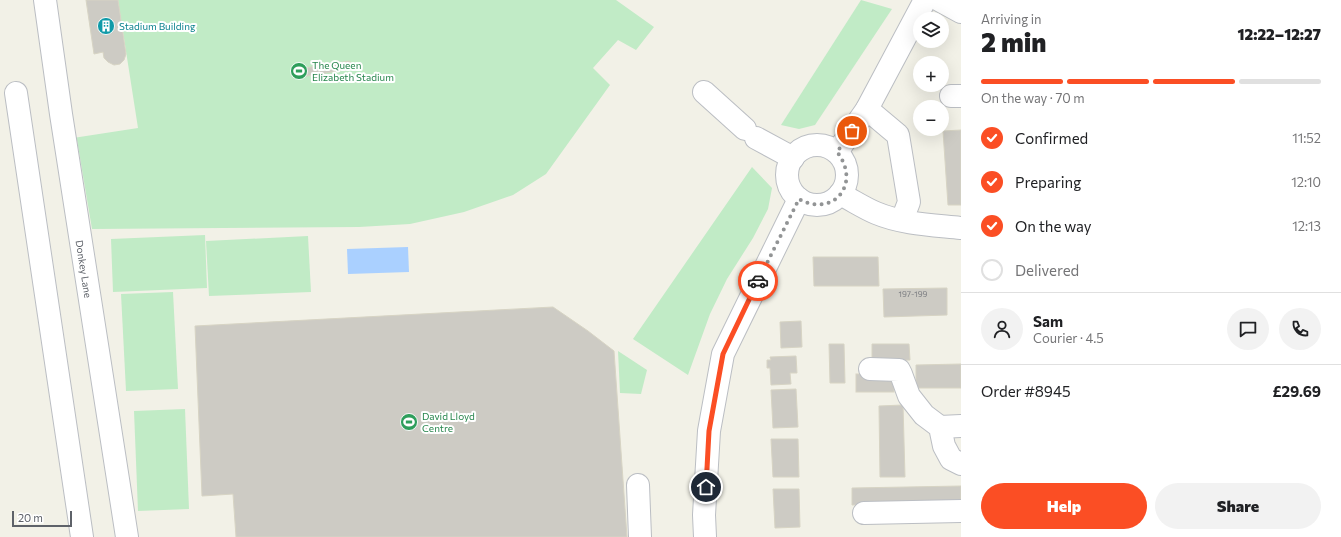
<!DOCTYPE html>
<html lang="en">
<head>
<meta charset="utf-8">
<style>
  body { margin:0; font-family:Commissioner,sans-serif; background:#f2f2f2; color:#202124; height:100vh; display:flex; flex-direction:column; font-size:15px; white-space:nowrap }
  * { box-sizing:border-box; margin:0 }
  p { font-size:13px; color:#757577 }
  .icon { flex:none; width:22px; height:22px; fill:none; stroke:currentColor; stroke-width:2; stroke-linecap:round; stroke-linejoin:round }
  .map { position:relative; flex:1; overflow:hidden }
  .side { display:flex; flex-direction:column; background:#fff; width:380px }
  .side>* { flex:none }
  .tools { position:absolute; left:913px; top:12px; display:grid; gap:8px }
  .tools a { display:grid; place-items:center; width:36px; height:36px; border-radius:50%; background:#fff; box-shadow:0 4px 16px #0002; font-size:20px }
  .scale { position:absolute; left:12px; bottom:10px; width:60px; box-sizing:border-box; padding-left:4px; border:2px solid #5e6269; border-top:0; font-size:11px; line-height:14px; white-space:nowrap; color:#5e6269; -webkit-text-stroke:3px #fff; paint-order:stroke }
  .pin { position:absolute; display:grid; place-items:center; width:34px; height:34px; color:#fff; margin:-17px; border:2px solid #fff; border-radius:50%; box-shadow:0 1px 4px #0007 }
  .courier { position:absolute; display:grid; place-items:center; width:40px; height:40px; margin:-20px; border:3px solid #fb4e24; border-radius:50%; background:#fff; color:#222; box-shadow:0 1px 5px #0007 }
  .overview em { font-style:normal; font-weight:800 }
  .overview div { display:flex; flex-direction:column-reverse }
  .overview { display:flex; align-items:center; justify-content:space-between; height:68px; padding:0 20px }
  h1 { font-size:26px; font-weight:800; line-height:30px }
  .bar { display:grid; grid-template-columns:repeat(4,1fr); gap:6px 4px; align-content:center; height:48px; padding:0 20px }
  .bar i { height:5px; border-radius:3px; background:#e0e0e0 }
  .bar .active { background:#fb4e24 }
  .bar p { grid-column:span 4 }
  .line { display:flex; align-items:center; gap:10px; padding:0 20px; border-top:1px solid #e0e0e0 }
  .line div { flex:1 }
  .round { display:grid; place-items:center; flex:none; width:42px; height:42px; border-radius:21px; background:#f2f2f2 }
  ol { padding:0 20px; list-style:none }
  li { display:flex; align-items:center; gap:12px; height:44px }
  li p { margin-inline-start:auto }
  li .icon { padding:4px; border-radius:50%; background:#fb4e24; color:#fff; stroke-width:4 }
  li:last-child { color:#757577 }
  li i { width:22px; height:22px; border:2px solid #e0e0e0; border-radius:50% }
  .action { display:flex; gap:8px; margin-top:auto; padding:8px 20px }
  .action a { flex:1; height:46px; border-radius:24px; background:#fb4e24; color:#fff; font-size:16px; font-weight:800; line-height:46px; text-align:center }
  .action a+a { background:#f2f2f2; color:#202124 }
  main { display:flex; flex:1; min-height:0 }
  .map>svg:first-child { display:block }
  .green { fill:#c1ebc6 }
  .water { fill:#aad0ff }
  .building { fill:#cdcbc4; stroke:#d7d4c4 }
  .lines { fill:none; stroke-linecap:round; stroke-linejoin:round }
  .minor-casing { stroke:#bbbec3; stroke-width:24 }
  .minor { stroke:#fff; stroke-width:22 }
  .done { stroke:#929495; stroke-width:4; stroke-dasharray:0 7.2 }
  .route { stroke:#fb4e24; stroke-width:5 }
  .labels { text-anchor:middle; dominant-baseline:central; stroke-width:4; stroke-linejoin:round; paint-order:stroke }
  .number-label { font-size:8px; fill:#7a7c80 }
  .culture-label { font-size:10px; fill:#0d838f; stroke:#fff; text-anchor:start }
  .leisure-label { font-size:10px; fill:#27864d; stroke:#fff; text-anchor:start }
  .street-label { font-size:10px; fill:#5e6269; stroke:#fff }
</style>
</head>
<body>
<main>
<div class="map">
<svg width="961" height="537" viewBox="0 0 961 537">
  <rect width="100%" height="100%" fill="#f2f1e7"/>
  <g class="green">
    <path d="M118 0H616L654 27 636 50 618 40 593 68 610 85 546 174 513 195 464 212 410 224 359 227 92 229 77 140 73 138 138 128Z"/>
    <path d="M861 0 892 9 815 125 799 129 781 125Z"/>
    <path d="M752 167 772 188 768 209 753 238 727 279 710 314 688 375 633 339Z"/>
    <path d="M205 235 207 288 113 292 111 239Z"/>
    <path d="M308 236 311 292 209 296 206 241Z"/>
    <path d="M173 292 178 389 126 391 121 294Z"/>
    <path d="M618 351 647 370 641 394 620 393Z"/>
    <path d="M185 409 189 509 138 511 134 411Z"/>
  </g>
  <path class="water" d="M408 247 409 272 348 274 347 249Z"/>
  <g class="building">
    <path d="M86 0H118L126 54 124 60 120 64 114 65 108 62 104 58 103 52 94 54Z"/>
    <path d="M350 61 351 69 294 78 292 70Z"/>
    <path d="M961 130V205H948L943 131Z"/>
    <path d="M813 257H878L879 286H814Z"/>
    <path d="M947 288V315L884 317 883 289Z"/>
    <path d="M553 307 588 331 614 351 627 537H236L233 494 202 496 195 326Z"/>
    <path d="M801 321 802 347 781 348 780 322Z"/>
    <path d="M829 344H844L845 383H830Z"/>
    <path d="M872 344H909L910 360 872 361Z"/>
    <path d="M796 356 797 373H790L791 384 771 385 770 368H767V360H771L770 357Z"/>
    <path d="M961 364V388H916V365Z"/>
    <rect x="856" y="374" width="38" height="18"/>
    <path d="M796 389 798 427 773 428 771 390Z"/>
    <path d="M903 405 905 477H880L879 406Z"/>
    <path d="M771 439H798L799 477H773Z"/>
    <path d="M961 486V502L852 505V488Z"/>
    <path d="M773 489H799L800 527 775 528Z"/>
  </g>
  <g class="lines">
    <g class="minor-casing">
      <g id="minor">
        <path d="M45 0 61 114 127 537"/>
        <path d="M939 0 961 12"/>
        <path d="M704 92 745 129"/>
        <path d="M16 93 82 537"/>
        <path d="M951 96H961"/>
        <path d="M867 109 898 135 909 202 902 220"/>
        <path d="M756 138 793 158"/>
        <circle cx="817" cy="175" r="30"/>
        <path d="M837 152 867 109 925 0"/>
        <path d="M840 194C852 200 864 208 876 213 902 224 933 225 961 228"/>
        <path d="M870 369 899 370 901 374 909 396 924 415 940 427 944 446 951 459 961 464"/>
        <path d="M940 427 961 426"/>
        <path d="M638 485 640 537"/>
        <path d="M864 513 961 511"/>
        <path d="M705 537 704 515 709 431 723 354 799 199"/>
      </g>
    </g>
    <use href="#minor" class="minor"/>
  </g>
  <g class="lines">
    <path class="done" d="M758 281 799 199C833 218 862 184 837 152L852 131"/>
    <path class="route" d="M706 487 709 431 723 354 758 281"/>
  </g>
  <defs>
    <g id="building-disc" transform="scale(0.9)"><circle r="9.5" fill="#0f9aa8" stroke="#fff"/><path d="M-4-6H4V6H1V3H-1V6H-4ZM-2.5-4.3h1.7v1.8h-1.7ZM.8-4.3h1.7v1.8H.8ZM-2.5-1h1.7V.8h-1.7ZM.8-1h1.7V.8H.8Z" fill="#fff"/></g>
    <g id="stadium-disc" transform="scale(0.9)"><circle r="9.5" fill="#2e9e5b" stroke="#fff"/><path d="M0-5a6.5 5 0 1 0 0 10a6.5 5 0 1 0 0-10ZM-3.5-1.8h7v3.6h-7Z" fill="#fff"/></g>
  </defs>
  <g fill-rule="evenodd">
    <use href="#building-disc" x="106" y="26"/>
    <use href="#stadium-disc" x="299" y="71"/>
    <use href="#stadium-disc" x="409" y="422"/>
  </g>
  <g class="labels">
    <g class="number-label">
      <text x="913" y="294">197-199</text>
    </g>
    <g class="culture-label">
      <text x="119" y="26">Stadium Building</text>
    </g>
    <g class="leisure-label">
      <text x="312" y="65">The Queen<tspan x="312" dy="12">Elizabeth Stadium</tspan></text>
      <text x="422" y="416">David Lloyd<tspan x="422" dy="12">Centre</tspan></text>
    </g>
    <g class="street-label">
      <text transform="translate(84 269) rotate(81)">Donkey Lane</text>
    </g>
  </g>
</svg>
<div class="tools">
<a><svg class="icon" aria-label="layers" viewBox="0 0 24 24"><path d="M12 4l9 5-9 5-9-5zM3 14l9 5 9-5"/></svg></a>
<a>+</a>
<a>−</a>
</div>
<div class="scale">20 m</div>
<div class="pin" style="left:852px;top:131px;background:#ea580c"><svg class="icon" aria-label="bag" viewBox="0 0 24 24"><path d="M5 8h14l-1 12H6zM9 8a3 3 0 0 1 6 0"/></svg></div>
<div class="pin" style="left:706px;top:487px;background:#1f2937"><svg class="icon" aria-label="home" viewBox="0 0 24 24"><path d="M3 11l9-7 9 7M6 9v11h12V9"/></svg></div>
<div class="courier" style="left:758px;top:281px"><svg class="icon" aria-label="car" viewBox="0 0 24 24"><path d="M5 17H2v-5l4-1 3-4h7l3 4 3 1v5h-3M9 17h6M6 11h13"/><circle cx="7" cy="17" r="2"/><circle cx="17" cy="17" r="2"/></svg></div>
</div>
<section class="side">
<div class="overview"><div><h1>2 min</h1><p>Arriving in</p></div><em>12:22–12:27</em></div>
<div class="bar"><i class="active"></i><i class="active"></i><i class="active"></i><i></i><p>On the way · 70 m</p></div>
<ol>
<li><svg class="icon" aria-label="check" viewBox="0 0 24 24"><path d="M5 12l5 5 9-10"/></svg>Confirmed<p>11:52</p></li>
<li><svg class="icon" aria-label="check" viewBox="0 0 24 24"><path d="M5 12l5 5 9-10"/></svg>Preparing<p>12:10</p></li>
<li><svg class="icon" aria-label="check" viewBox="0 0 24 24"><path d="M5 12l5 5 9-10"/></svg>On the way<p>12:13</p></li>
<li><i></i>Delivered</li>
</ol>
<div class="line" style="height:72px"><a class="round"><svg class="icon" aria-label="person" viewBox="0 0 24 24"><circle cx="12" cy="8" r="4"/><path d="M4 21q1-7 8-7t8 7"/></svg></a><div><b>Sam</b><p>Courier · 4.5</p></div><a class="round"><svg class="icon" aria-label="chat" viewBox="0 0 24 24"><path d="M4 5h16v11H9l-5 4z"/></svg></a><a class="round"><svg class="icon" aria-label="phone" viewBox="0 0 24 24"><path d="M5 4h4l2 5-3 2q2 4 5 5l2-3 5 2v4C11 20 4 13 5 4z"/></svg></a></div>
<div class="line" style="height:52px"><div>Order #8945</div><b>£29.69</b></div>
<div class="action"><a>Help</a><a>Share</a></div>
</section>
</main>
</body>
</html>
